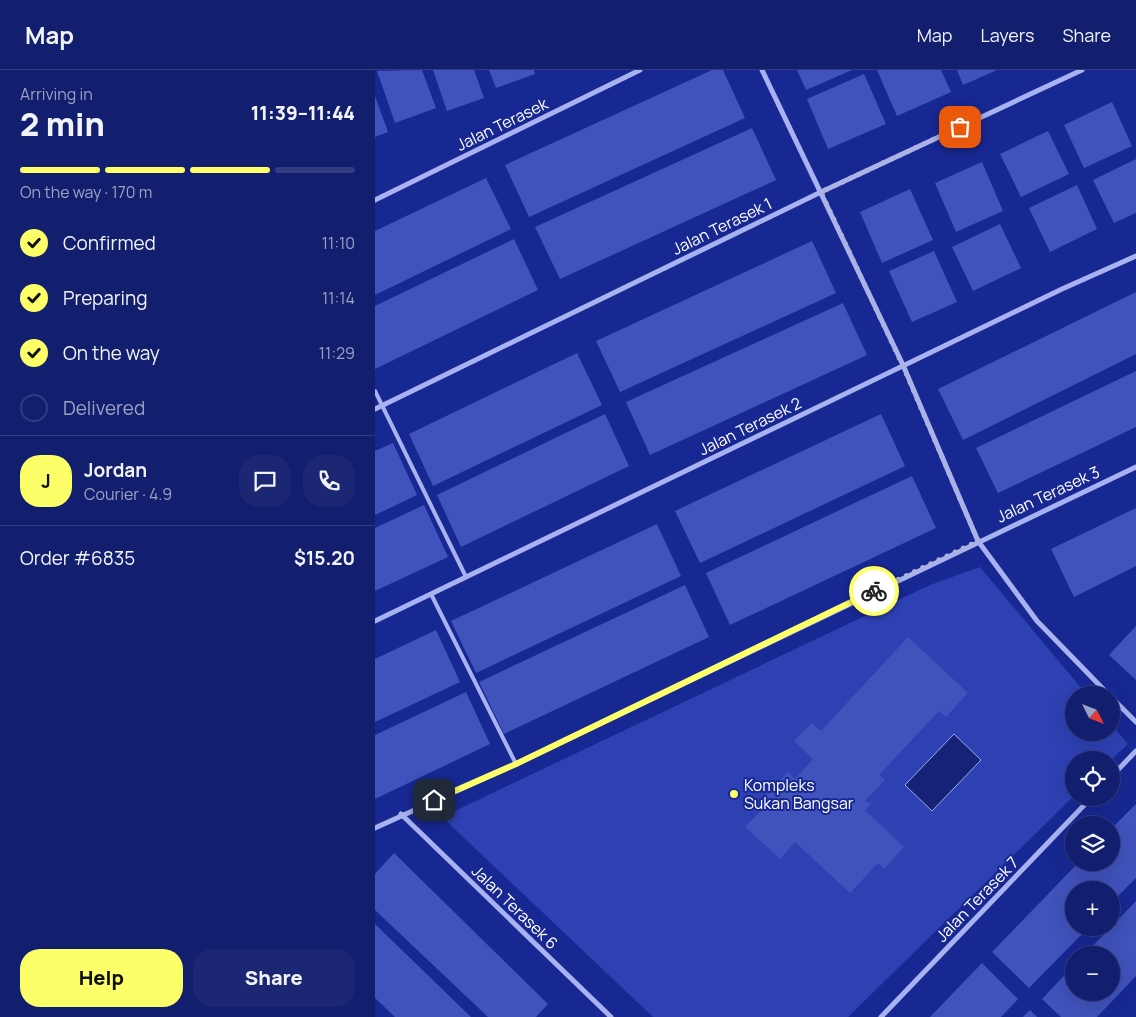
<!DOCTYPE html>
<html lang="en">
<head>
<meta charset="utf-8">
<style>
  body { margin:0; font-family:Manrope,sans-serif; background:#1b2773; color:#f1f3f6; height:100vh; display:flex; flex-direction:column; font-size:19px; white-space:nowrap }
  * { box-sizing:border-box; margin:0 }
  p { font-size:16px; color:#9ca2c2 }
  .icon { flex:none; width:28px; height:28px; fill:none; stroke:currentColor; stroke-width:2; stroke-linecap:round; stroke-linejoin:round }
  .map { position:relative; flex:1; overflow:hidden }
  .panel { display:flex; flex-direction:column; background:#121e6e; width:375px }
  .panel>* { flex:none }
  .needle { width:32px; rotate:132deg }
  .tools { position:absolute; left:690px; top:616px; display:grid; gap:10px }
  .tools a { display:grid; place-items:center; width:55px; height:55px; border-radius:50%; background:#121e6e; box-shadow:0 5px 20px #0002,0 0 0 1px #313c81; font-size:25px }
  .pin { position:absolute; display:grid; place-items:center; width:42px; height:42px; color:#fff; margin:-21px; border-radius:10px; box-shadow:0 2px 8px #0006 }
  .courier { position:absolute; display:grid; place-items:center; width:50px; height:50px; margin:-25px; border:4px solid #fcff67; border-radius:50%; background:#fff; color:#222; box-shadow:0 1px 6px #0007 }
  .overview em { font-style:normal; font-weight:800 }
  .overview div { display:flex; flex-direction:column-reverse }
  .overview { display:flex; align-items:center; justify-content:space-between; height:85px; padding:0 20px }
  h1 { font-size:32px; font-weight:800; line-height:38px }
  .bar { display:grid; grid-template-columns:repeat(4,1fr); gap:8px 5px; align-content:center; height:60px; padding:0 20px }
  .bar i { height:6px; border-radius:4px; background:#313c81 }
  .bar .on { background:#fcff67 }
  .bar p { grid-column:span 4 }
  .line { display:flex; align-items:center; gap:12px; padding:0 20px; border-top:1px solid #313c81 }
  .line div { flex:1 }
  .round { display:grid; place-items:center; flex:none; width:52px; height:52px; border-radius:20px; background:#1b2773 }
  ol { padding:0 20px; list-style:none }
  li { display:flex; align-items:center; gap:15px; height:55px }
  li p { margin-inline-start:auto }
  li .icon { padding:5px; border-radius:50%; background:#fcff67; color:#111; stroke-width:4 }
  li:last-child { color:#9ca2c2 }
  li i { width:28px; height:28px; border:2px solid #313c81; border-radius:50% }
  .primary-button { display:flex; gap:10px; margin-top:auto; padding:10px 20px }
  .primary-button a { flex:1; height:58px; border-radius:20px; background:#fcff67; color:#111; font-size:20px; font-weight:800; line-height:58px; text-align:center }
  .primary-button a+a { background:#1b2773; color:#f1f3f6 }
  header { display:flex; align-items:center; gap:30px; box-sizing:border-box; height:70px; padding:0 25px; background:#121e6e; border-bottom:1px solid #313c81 }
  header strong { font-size:24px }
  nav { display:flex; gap:28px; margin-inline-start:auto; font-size:18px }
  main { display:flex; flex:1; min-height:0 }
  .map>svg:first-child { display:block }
  .green { fill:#2e41b3 }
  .water { fill:#162275; stroke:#9aa8f3 }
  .building { fill:#4052bb }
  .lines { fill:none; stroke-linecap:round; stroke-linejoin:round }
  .lane { stroke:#a8b2f0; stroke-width:4 }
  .street { stroke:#a8b2f0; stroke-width:5 }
  .done { stroke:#aeb4d9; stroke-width:5; stroke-dasharray:0 9 }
  .route { stroke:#fcff67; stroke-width:6 }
  .poi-dot { fill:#fcff67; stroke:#182893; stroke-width:2 }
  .labels { text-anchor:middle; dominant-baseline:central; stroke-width:4; stroke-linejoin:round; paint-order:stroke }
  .street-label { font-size:16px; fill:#fff; stroke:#182893 }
  .poi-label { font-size:16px; fill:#fff; stroke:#182893; text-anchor:start }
</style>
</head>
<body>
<header>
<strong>Map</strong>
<nav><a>Map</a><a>Layers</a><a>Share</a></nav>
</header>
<main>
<section class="panel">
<div class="overview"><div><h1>2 min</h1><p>Arriving in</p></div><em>11:39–11:44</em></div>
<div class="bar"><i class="on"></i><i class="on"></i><i class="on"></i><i></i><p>On the way · 170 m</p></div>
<ol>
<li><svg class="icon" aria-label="check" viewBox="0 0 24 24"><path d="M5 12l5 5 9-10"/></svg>Confirmed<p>11:10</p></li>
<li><svg class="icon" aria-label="check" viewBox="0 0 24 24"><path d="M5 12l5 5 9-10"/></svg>Preparing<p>11:14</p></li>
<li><svg class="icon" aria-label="check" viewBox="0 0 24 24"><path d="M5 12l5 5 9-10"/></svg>On the way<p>11:29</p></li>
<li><i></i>Delivered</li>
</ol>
<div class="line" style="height:90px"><b class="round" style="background:#fcff67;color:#111">J</b><div><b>Jordan</b><p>Courier · 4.9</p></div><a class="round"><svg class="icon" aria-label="chat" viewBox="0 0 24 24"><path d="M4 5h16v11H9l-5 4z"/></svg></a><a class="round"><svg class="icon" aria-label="phone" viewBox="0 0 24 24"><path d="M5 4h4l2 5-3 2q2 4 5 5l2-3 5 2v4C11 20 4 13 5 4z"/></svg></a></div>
<div class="line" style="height:65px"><div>Order #6835</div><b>$15.20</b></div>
<div class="primary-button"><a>Help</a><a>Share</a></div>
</section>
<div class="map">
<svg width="761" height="947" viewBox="0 0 761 947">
  <rect width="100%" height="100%" fill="#182893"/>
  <path class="green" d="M605 497 712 625H699V662H736V654L753 674 736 690H699V726L473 947H278L67 747 555 515Z"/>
  <path class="water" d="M579 664 606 690 557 741 530 715Z"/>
  <g class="building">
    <path d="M47 0 61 38 20 53 2 1Z"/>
    <path d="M58 0H99L109 28 72 41Z"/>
    <path d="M114 0H159L160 4 121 18Z"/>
    <path d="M337 0H348L370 48 154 147 130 95Z"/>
    <path d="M422 0H477L431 20Z"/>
    <path d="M502 0H566L576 22 522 46Z"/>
    <path d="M582 0H622L588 15Z"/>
    <path d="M489 4 511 54 453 79 432 29Z"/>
    <path d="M0 26 13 62 0 67Z"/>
    <path d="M737 32 757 76 709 98 689 55Z"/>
    <path d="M377 58 401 110 185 209 160 157Z"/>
    <path d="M673 61 694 104 646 127 625 84Z"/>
    <path d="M761 89V143L739 153 718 110Z"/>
    <path d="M607 92 628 141 581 162 560 113Z"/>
    <path d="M111 108 136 159 0 225V161Z"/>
    <path d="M702 115 722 159 675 182 654 138Z"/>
    <path d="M535 119 558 170 507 193 485 142Z"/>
    <path d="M625 154 646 198 598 221 577 177Z"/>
    <path d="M139 169 163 220 0 299V236Z"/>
    <path d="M437 171 461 223 245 322 221 271Z"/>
    <path d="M559 181 582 232 537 252 514 201Z"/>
    <path d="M761 222V284L588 370 563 319Z"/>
    <path d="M468 233 492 285 275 385 251 332Z"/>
    <path d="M202 283 227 335 58 416 34 364Z"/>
    <path d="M761 301V357L623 423 601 378Z"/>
    <path d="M230 344 254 396 86 477 62 425Z"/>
    <path d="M506 344 530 396 325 493 300 441Z"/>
    <path d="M18 373 42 425 0 445V381Z"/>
    <path d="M537 406 561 458 355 555 331 503Z"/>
    <path d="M49 435 73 487 0 521V458Z"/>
    <path d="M761 438V496L699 527 676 479Z"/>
    <path d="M282 454 306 506 101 603 76 551Z"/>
    <path d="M310 515 334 567 129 664 104 612Z"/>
    <path d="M761 556V610L734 585Z"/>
    <path d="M61 560 85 612 0 652V589Z"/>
    <path d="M533 567 593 623 571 647 564 641 504 705 510 710 490 731 496 734 490 740 529 777 509 799 503 793 475 823 420 772 405 789 370 757 389 738 384 733 413 702 420 709 438 689 419 671 437 653 446 661Z"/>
    <path d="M91 622 115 674 0 729V665Z"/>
    <path d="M761 734V808L736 833V820H699V858H713L654 918 617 882 704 792H736V759Z"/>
    <path d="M19 783 173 934 161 947H113L0 840V804Z"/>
    <path d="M761 831V906L722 947H686L667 929 699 895V922H736V885H709Z"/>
    <path d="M0 854 96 947H20L0 928Z"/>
    <path d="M607 893 643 929 626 947H555Z"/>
    <path d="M655 940 662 947H648Z"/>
  </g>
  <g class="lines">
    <g class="lane">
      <path d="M0 321 91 507"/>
      <path d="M56 524 141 694"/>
    </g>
    <g class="street">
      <path d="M387 0 528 295 603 471 662 551 734 625"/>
      <path d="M0 130 265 0"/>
      <path d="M0 339 446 122 707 0"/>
      <path d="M0 551 687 219 761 186"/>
      <path d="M736 627 761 652"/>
      <path d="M736 707 761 681"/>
      <path d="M26 744 236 947"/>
      <path d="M0 758 141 694 761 397"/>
      <path d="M506 947 716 728"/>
    </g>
  </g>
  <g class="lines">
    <path class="done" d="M499 521 603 471 528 296 446 122 585 57"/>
    <path class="route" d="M59 730 141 694 499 521"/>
  </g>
  <circle class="poi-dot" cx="359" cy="724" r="5"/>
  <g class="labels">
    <g class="street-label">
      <text transform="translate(127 54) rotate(-26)">Jalan Terasek</text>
      <text transform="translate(347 156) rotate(-26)">Jalan Terasek 1</text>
      <text transform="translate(375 356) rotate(-26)">Jalan Terasek 2</text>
      <text transform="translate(673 424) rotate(-25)">Jalan Terasek 3</text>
      <text transform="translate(602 829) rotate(-46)">Jalan Terasek 7</text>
      <text transform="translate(140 837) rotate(44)">Jalan Terasek 6</text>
    </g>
    <g class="poi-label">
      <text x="369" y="715">Kompleks<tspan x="369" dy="18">Sukan Bangsar</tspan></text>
    </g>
  </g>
</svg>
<div class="tools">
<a><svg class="needle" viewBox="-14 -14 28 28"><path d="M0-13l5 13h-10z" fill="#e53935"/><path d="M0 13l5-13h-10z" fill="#9ca2c2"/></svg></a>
<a><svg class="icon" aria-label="locate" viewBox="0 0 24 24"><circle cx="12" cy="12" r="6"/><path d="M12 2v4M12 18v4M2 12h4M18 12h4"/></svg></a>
<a><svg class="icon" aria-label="layers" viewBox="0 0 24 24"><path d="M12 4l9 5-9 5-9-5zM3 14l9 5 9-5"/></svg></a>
<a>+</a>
<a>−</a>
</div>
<div class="pin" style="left:585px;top:57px;background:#ea580c"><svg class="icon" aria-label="bag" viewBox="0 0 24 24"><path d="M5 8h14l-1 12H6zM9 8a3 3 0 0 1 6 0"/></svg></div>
<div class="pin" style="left:59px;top:730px;background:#1f2937"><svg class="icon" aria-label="home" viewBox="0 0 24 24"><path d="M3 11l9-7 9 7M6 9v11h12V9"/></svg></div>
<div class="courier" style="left:499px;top:521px"><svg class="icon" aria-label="bike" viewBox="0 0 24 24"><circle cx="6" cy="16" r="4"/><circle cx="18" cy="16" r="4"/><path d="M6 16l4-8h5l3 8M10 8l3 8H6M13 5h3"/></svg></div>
</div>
</main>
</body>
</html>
